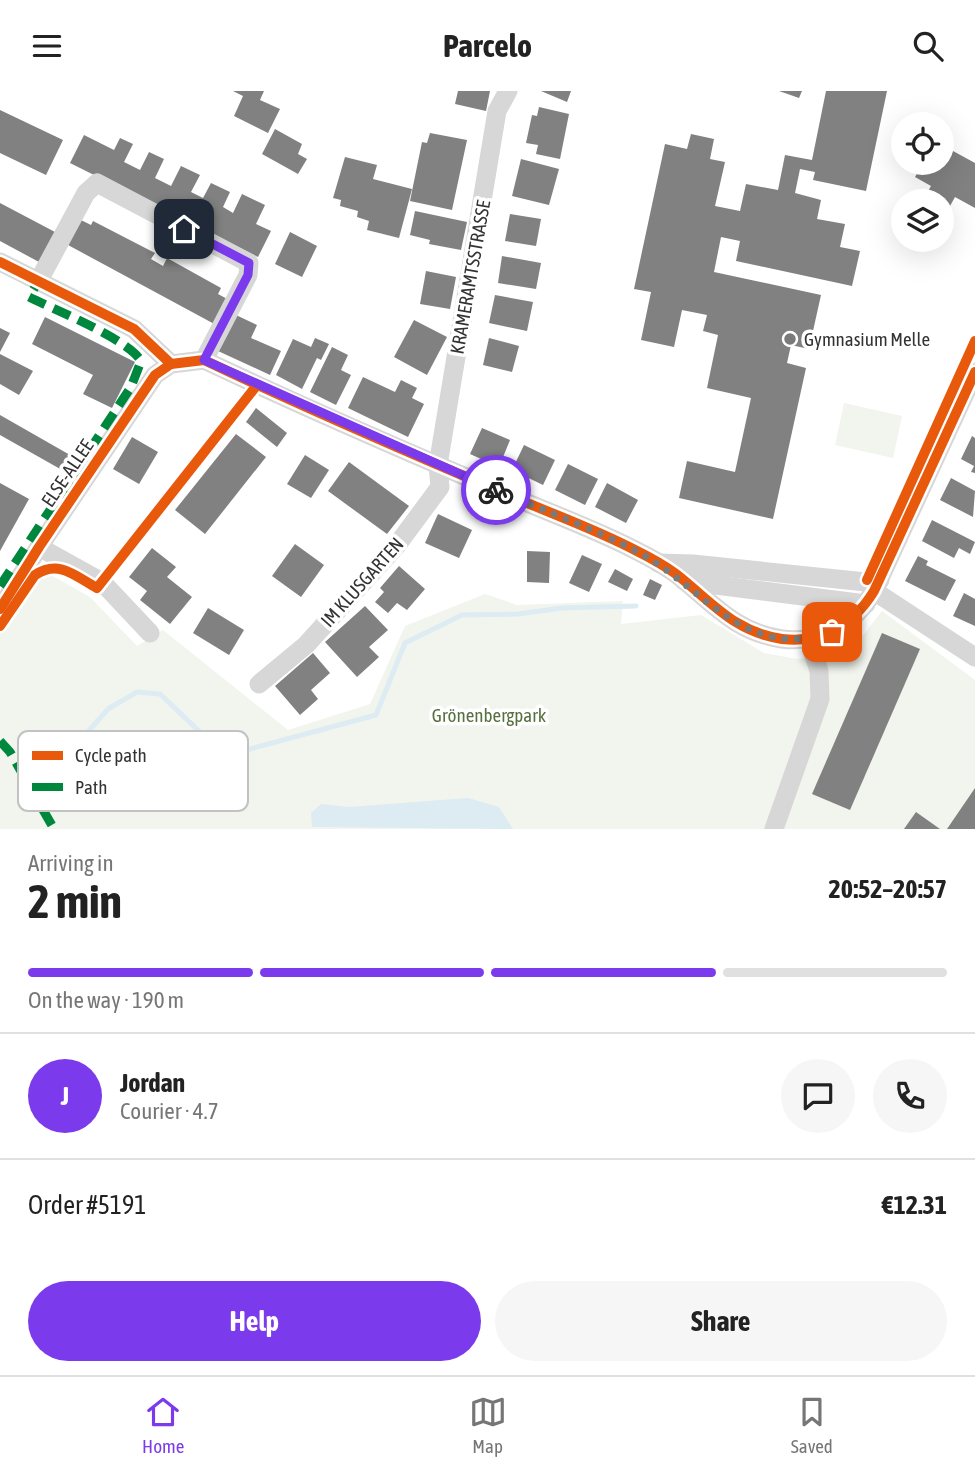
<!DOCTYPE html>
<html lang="en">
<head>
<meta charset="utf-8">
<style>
  body { margin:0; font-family:"Asap Condensed",sans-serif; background:#f6f6f6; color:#222; height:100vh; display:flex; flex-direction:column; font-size:26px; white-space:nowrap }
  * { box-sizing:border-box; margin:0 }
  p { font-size:23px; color:#767676 }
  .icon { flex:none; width:38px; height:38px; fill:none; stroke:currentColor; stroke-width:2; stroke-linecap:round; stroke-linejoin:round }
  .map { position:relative; height:738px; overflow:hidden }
  .panel { display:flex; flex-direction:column; background:#fff; flex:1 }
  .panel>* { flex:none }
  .controls { position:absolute; left:891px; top:21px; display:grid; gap:14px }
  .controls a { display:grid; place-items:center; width:63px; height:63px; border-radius:50%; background:#fff; box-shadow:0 7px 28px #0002; font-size:35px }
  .pin { position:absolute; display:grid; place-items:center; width:60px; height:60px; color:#fff; margin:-30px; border-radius:14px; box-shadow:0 4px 10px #0006 }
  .courier { position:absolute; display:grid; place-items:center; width:70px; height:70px; margin:-35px; border:5px solid #7c3aed; border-radius:50%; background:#fff; color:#222; box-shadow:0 2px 9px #0007 }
  .overview em { font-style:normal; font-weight:700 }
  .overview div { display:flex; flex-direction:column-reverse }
  .overview { display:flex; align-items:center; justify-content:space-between; height:119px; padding:0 28px }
  h1 { font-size:46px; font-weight:700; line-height:52px }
  .bar { display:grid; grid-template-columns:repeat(4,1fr); gap:10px 7px; align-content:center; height:84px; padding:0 28px }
  .bar i { height:9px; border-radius:5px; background:#e0e0e0 }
  .bar .on { background:#7c3aed }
  .bar p { grid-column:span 4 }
  .line { display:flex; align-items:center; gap:18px; padding:0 28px; border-top:2px solid #e0e0e0 }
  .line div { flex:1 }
  .round { display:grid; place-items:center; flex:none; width:74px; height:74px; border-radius:37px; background:#f6f6f6 }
  .action { display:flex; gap:14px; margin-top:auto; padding:14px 28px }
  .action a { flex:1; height:80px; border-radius:42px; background:#7c3aed; color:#fff; font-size:28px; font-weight:700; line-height:80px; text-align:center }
  .action a+a { background:#f6f6f6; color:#222 }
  header { display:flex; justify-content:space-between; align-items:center; height:91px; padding:0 28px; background:#fff; font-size:32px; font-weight:700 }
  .tabs { display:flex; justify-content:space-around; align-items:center; height:98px; border-top:2px solid #e0e0e0; background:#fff; font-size:19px; color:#767676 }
  .tabs a { display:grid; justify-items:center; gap:4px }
  .tabs .on { color:#7c3aed }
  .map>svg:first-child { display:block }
  .green { fill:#f1f5ed }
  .water { fill:#ddebf3 }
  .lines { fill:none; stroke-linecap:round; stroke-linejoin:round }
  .stream { stroke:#ddebf3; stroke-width:5 }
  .building { fill:#818181 }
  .minor { stroke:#d7d7d7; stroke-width:19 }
  .quiet { stroke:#00873e; stroke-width:9; stroke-dasharray:18 9; stroke-linecap:butt }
  .cycleway-casing { stroke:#fff; stroke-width:15 }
  .cycleway { stroke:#e8590c; stroke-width:10 }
  .done { stroke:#7a7a7a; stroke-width:7; stroke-dasharray:0 12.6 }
  .route { stroke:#7c3aed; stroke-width:9 }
  .poi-dot { fill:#7a7a7a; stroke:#fff; stroke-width:2.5 }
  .labels { text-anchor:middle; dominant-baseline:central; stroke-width:7; stroke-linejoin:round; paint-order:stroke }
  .street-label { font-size:19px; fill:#333; stroke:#fff }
  .poi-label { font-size:19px; fill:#333; stroke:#fff; text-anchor:start }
  .park-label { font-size:19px; fill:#56703f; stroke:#fff }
  .key { fill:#fff; stroke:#c2c2c2; stroke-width:2 }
  .key-label { font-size:19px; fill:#333 }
</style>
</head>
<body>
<header><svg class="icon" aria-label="menu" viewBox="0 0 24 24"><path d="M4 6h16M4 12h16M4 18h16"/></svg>Parcelo<svg class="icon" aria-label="search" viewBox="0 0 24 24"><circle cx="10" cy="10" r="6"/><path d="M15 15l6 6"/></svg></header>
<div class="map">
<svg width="975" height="738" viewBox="0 0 975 738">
  <rect width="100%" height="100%" fill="#fff"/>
  <g class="green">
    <path d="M844 312 902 325 893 367 835 354Z"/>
    <path d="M49 483 90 506 137 555 163 539 288 639 370 613 405 535 485 503 517 514 623 510 621 533 701 524 764 562 797 568 834 563 861 547 882 520 975 589V738H0V541L5 537 37 489Z"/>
  </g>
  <path class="water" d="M468 707 499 716 513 738 312 736 311 722 321 713 349 716Z"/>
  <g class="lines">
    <g class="stream">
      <path d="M26 657 80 650 108 618 137 601 160 603 199 640 200 658 221 672"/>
      <path d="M246 659 376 624 405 552 462 524 518 523 562 517 636 515"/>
    </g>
  </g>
  <g class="building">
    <path d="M233 0H264L260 9 280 18 268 42 234 25 243 5Z"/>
    <path d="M458 0H490L486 20 455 13Z"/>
    <path d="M541 0H571L567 11Z"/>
    <path d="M779 0H802L799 7Z"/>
    <path d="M826 0H887L866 100 813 89 815 81 800 78 795 102 821 109 817 128 845 133 840 156 860 160 852 195 736 170 740 150 721 146 714 181 821 204 809 258 791 254 787 272 806 277 773 428 679 407 687 370 735 381 751 307 707 297 718 244 703 240 707 224 682 219 674 256 641 249 651 201 634 198 665 53 687 58 691 43 714 48 710 68 725 71 715 115 740 120 746 93 778 99 785 64 812 69Z"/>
    <path d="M539 16 569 23 560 68 536 63 538 54 526 52 532 24 537 25Z"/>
    <path d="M0 19 63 49 46 84 0 62Z"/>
    <path d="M275 38 302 53 298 63 307 68 298 83 262 63Z"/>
    <path d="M430 42 467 49 452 119 410 110 422 51 427 52Z"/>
    <path d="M84 44 114 59 120 47 133 53 124 71 140 79 149 61 164 68 155 87 171 95 181 75 200 84 191 101 203 107 211 92 230 101 223 116 233 122 242 103 265 114 256 133 271 140 258 166 70 72Z"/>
    <path d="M942 54 975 72V117L955 106 950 115 927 102 931 95 915 86 923 72H942Z"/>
    <path d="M345 66 377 74 373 88 412 98 399 147 367 139 369 130 357 126 358 120 340 115 341 109 333 107Z"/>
    <path d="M521 68 559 78 549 114 512 105Z"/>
    <path d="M0 112 55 141 39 171 0 150Z"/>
    <path d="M415 120 467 131 461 159 429 153 430 149 410 144Z"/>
    <path d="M510 123 541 128 536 155 505 150Z"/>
    <path d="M81 129 91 134 93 130 155 162 151 168 163 175 167 167 221 197 218 203 231 210 218 235 68 154Z"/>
    <path d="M290 141 317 155 302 186 275 173Z"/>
    <path d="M502 165 541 172 536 198 498 192Z"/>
    <path d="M426 180 456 186 450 218 420 213Z"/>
    <path d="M495 204 533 211 527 240 489 232Z"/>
    <path d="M236 224 257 234 251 247 281 260 270 284 218 260Z"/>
    <path d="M45 226 135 271 112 317 83 303 93 284 32 253Z"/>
    <path d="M414 229 447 246 427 284 394 266Z"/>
    <path d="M0 237 10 242 0 261Z"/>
    <path d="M315 247 329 253 321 269 317 267 302 298 276 284 293 248 311 256Z"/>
    <path d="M489 247 519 255 512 281 483 274Z"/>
    <path d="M332 256 348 264 341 279 351 284 336 314 310 301Z"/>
    <path d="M0 263 33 280 19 304 0 293Z"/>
    <path d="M363 286 395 301 401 289 417 297 412 307 424 313 408 346 348 317Z"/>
    <path d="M256 317 287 342 277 356 246 331Z"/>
    <path d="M0 324 70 364 62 379 0 344Z"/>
    <path d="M482 337 510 349 499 376 470 363Z"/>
    <path d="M236 343 266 366 205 443 175 419Z"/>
    <path d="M972 345 975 347V382L971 381 974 375 961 368Z"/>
    <path d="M132 346 158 361 139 393 113 378Z"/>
    <path d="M524 354 555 369 543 394 512 379Z"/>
    <path d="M305 364 329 379 311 407 287 393Z"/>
    <path d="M349 371 409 415 387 443 328 400Z"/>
    <path d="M568 373 598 388 585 414 555 399Z"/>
    <path d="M951 387 975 400 973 426 940 409Z"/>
    <path d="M0 392 29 408 0 460Z"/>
    <path d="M607 392 638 409 626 432 595 416Z"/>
    <path d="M438 423 472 439 459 467 425 452Z"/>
    <path d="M932 429 975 451 970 463 959 457 954 467 922 450Z"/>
    <path d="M295 453 324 474 301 506 272 485Z"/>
    <path d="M152 457 176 476 167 486 192 506 170 533 140 509 147 500 129 486Z"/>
    <path d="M527 460 550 461 549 492 527 491Z"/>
    <path d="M582 464 602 473 589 501 569 492Z"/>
    <path d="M918 465 928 470 926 474 956 489 945 510 905 490Z"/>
    <path d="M399 475 425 498 407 519 397 512 388 522 375 511 384 501 380 497Z"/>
    <path d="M615 478 633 488 627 500 608 491Z"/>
    <path d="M650 488 662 494 655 509 643 504Z"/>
    <path d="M964 502 975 508V535L953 525Z"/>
    <path d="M365 515 388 539 369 556 379 566 357 586 325 551Z"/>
    <path d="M208 517 244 539 229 564 193 542Z"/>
    <path d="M882 542 920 558 850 719 812 703Z"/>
    <path d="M313 562 330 582 311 599 318 608 300 624 275 595Z"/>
    <path d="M975 697V738H947Z"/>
    <path d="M916 721 940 738H904Z"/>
  </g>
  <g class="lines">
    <g class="minor">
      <path d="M0 171 134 238 171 273"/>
      <path d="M38 191 86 102 97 92 249 172 248 184 204 269"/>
      <path d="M39 456 102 491 150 542"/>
      <path d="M658 472 693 473 866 491 880 489"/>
      <path d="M684 490 866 513"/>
      <path d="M874 500 975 566"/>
      <path d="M0 518 39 456 155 284 171 273 204 269C301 315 400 358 499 400 544 420 591 436 635 459 649 466 664 474 676 483 712 511 734 541 782 548 822 553 854 533 874 500L975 281"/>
      <path d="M259 593 306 554 397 454 440 396 438 374 497 20 508 0"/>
      <path d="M774 738 820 608 819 580 809 549"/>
    </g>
    <g class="quiet">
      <path d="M0 495 131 296 141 270C128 248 55 219 29 206L38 191"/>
      <path d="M0 650 10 661 54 738"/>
    </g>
    <g class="cycleway-casing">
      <g id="cycleway">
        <path d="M0 171 134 238 171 273"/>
        <path d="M867 489 975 250"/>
        <path d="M0 518 39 456 155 284 171 273 204 269C301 315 400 358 499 400 544 420 591 436 635 459 649 466 664 474 676 483 712 511 734 541 782 548 822 553 854 533 874 500L975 281"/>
        <path d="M0 535 35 484C59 468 75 485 97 497L257 294"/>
      </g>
    </g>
    <use href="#cycleway" class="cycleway"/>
  </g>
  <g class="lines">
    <path class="done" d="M496 399C542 419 590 436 634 459 704 494 743 572 832 541"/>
    <path class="route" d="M184 138 249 172 248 184 204 269 496 399"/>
  </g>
  <circle class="poi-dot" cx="790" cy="248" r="7"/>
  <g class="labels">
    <g class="street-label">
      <text transform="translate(470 186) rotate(-80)">KRAMERAMTSSTRASSE</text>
      <text transform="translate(67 382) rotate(-56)">ELSE-ALLEE</text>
      <text transform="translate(362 491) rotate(-48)">IM KLUSGARTEN</text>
    </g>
    <g class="poi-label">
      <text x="804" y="248">Gymnasium Melle</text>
    </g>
    <g class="park-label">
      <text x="489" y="624">Grönenbergpark</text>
    </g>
  </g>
  <rect x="18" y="640" width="230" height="80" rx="10" class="key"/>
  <rect x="32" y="660" width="31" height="9" fill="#e8590c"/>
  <rect x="32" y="692" width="31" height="8" fill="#00873e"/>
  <g class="key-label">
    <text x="75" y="671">Cycle path</text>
    <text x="75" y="703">Path</text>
  </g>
</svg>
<div class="controls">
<a><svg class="icon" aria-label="locate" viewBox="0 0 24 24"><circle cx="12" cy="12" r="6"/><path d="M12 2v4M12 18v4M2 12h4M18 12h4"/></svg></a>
<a><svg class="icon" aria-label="layers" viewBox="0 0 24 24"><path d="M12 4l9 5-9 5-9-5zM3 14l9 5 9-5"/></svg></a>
</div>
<div class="pin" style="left:832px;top:541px;background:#ea580c"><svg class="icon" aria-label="bag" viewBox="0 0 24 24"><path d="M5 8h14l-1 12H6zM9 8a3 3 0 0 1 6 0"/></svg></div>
<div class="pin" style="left:184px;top:138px;background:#1f2937"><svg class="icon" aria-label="home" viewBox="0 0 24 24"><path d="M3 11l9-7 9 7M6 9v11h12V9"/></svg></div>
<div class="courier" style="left:496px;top:399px"><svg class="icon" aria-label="bike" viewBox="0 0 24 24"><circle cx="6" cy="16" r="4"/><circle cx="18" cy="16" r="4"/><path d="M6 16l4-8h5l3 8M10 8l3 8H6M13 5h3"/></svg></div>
</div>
<section class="panel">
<div class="overview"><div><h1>2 min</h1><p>Arriving in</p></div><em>20:52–20:57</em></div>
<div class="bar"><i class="on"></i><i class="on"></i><i class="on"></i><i></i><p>On the way · 190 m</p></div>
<div class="line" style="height:126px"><b class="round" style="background:#7c3aed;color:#fff">J</b><div><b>Jordan</b><p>Courier · 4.7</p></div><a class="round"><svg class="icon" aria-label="chat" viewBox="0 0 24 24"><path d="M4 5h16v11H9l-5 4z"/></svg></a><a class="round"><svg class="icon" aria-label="phone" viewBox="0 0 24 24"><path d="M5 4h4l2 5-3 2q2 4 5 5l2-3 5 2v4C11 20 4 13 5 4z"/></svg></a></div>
<div class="line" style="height:91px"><div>Order #5191</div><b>€12.31</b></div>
<div class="action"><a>Help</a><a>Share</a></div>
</section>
<nav class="tabs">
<a class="on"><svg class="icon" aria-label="home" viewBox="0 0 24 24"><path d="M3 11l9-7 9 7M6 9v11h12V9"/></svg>Home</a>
<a><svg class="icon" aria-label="map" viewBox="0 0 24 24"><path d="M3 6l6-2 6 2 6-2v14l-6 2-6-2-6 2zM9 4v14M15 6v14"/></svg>Map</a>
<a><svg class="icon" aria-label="saved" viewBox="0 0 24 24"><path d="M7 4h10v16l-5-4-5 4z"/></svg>Saved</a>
</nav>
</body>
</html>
